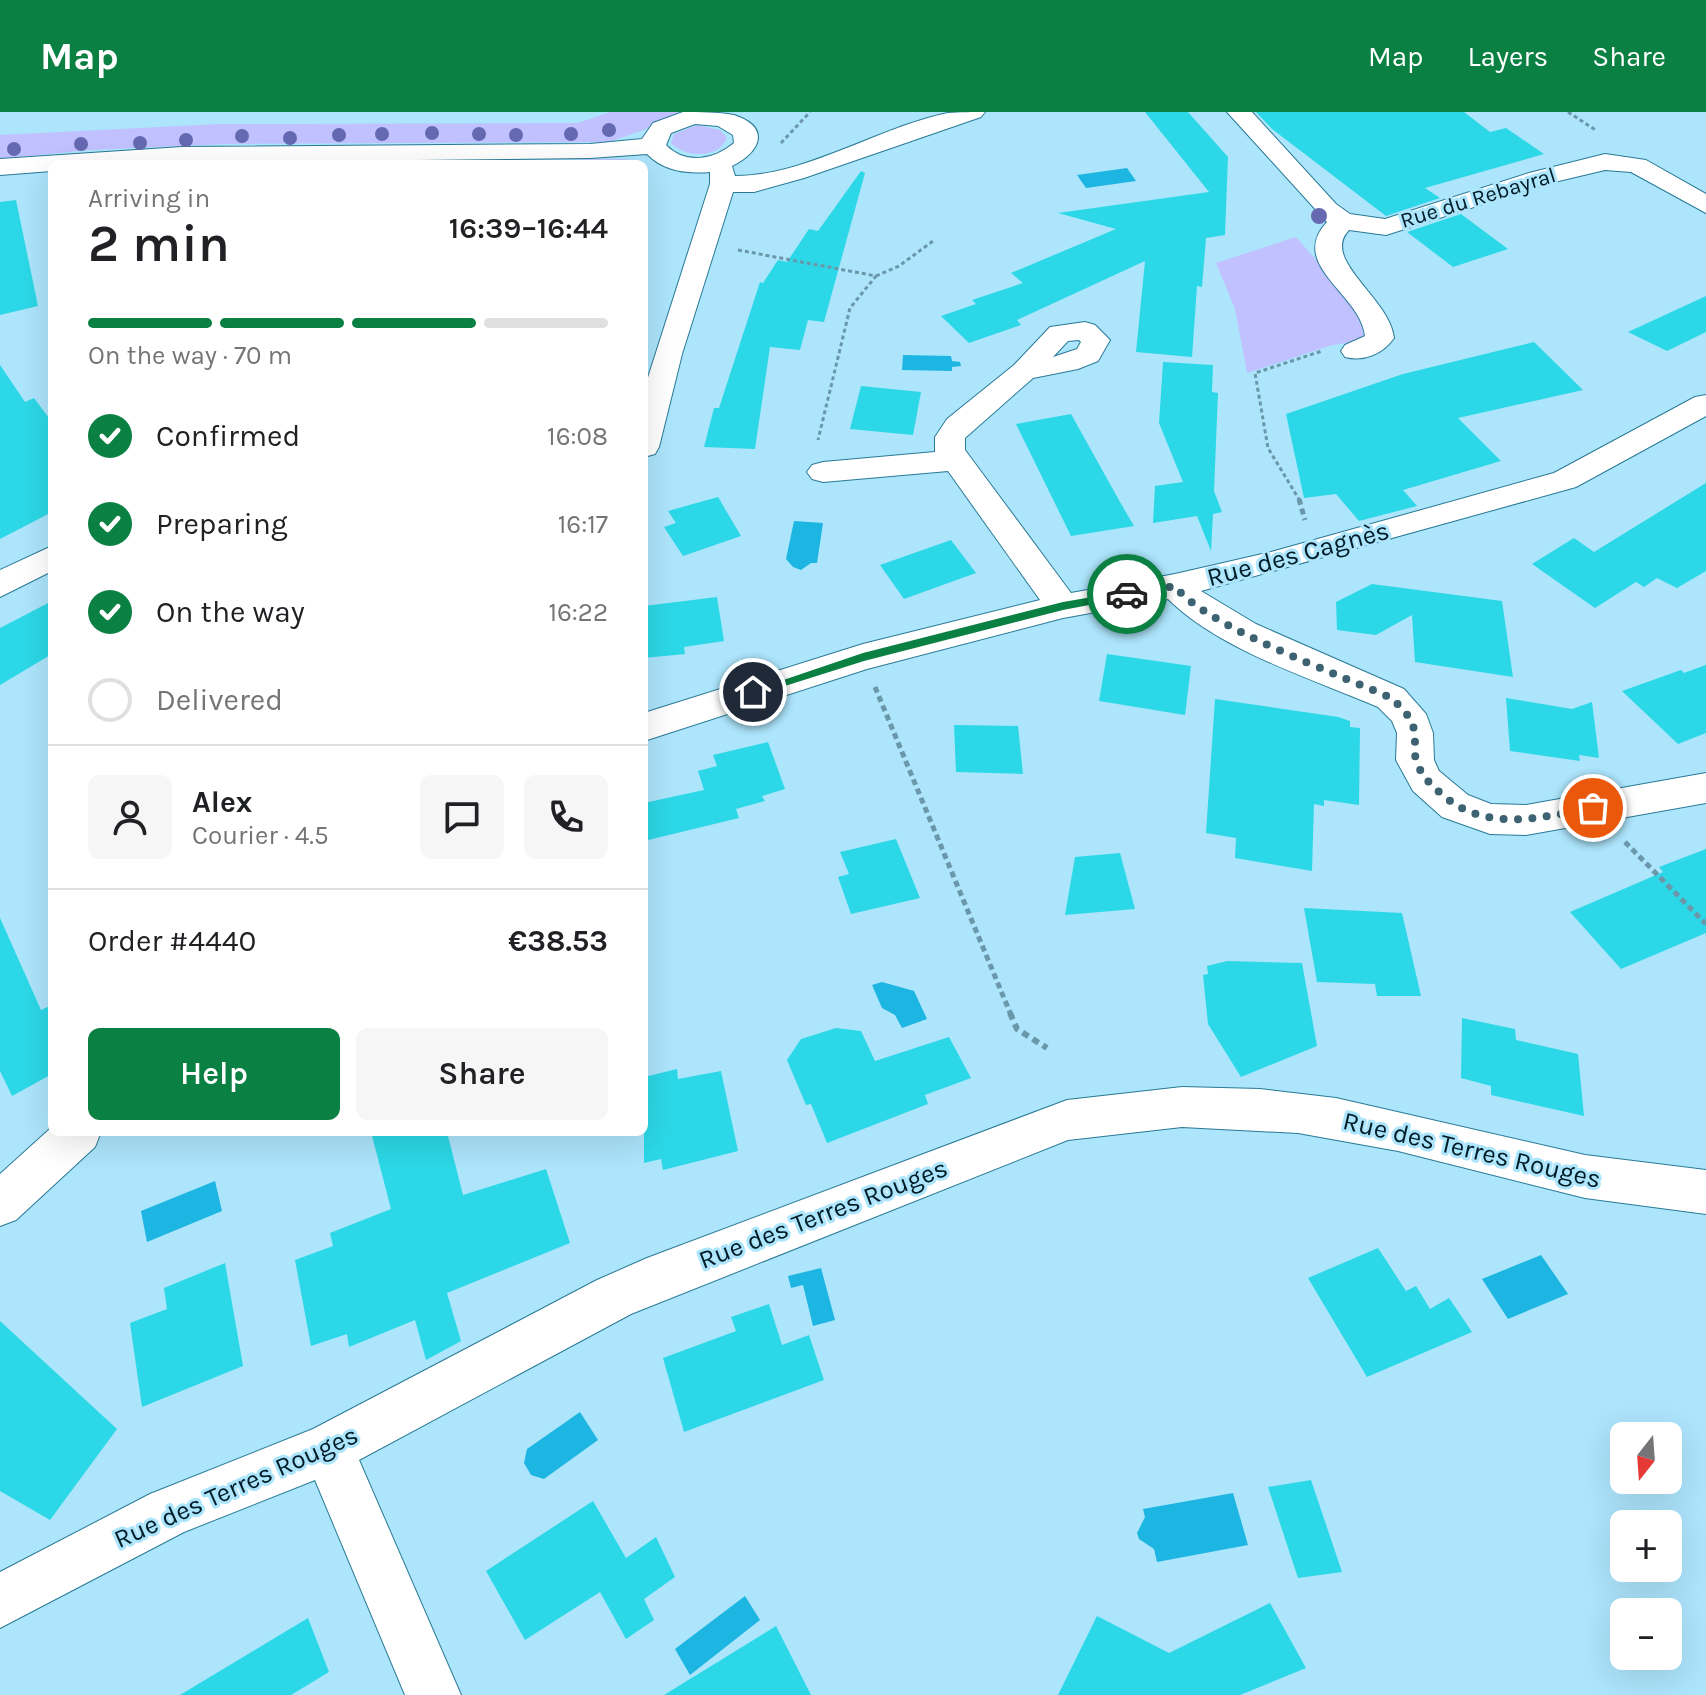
<!DOCTYPE html>
<html lang="en">
<head>
<meta charset="utf-8">
<style>
  body { margin:0; font-family:Karla,sans-serif; background:#f6f6f6; color:#202124; height:100vh; display:flex; flex-direction:column; font-size:30px; white-space:nowrap }
  * { box-sizing:border-box; margin:0 }
  p { font-size:26px; color:#757577 }
  .icon { flex:none; width:44px; height:44px; fill:none; stroke:currentColor; stroke-width:2; stroke-linecap:round; stroke-linejoin:round }
  .map { position:relative; flex:1; overflow:hidden }
  .side { position:absolute; left:48px; top:48px; width:600px; height:976px; display:flex; flex-direction:column; background:#fff; border-radius:12px; box-shadow:0 8px 32px #0002 }
  .side>* { flex:none }
  .needle { width:52px; rotate:197deg }
  .fabs { position:absolute; left:1610px; top:1310px; display:grid; gap:16px }
  .fabs a { display:grid; place-items:center; width:72px; height:72px; border-radius:12px; background:#fff; box-shadow:0 8px 32px #0002; font-size:40px }
  .pin { position:absolute; display:grid; place-items:center; width:68px; height:68px; color:#fff; margin:-34px; border:4px solid #fff; border-radius:50%; box-shadow:0 2px 8px #0007 }
  .courier { position:absolute; display:grid; place-items:center; width:80px; height:80px; margin:-40px; border:6px solid #0b8043; border-radius:50%; background:#fff; color:#222; box-shadow:0 2px 10px #0007 }
  .headline em { font-style:normal; font-weight:600 }
  .headline div { display:flex; flex-direction:column-reverse }
  .headline { display:flex; align-items:center; justify-content:space-between; height:136px; padding:0 40px }
  h1 { font-size:52px; font-weight:600; line-height:60px }
  .bar { display:grid; grid-template-columns:repeat(4,1fr); gap:12px 8px; align-content:center; height:96px; padding:0 40px }
  .bar i { height:10px; border-radius:6px; background:#e0e0e0 }
  .bar .current { background:#0b8043 }
  .bar p { grid-column:span 4 }
  .line { display:flex; align-items:center; gap:20px; padding:0 40px; border-top:2px solid #e0e0e0 }
  .line div { flex:1 }
  .round { display:grid; place-items:center; flex:none; width:84px; height:84px; border-radius:12px; background:#f6f6f6 }
  ol { padding:0 40px; list-style:none }
  li { display:flex; align-items:center; gap:24px; height:88px }
  li p { margin-inline-start:auto }
  li .icon { padding:8px; border-radius:50%; background:#0b8043; color:#fff; stroke-width:4 }
  li:last-child { color:#757577 }
  li i { width:44px; height:44px; border:4px solid #e0e0e0; border-radius:50% }
  .cta { display:flex; gap:16px; margin-top:auto; padding:16px 40px }
  .cta a { flex:1; height:92px; border-radius:12px; background:#0b8043; color:#fff; font-size:32px; font-weight:600; line-height:92px; text-align:center }
  .cta a+a { background:#f6f6f6; color:#202124 }
  header { display:flex; align-items:center; gap:48px; box-sizing:border-box; height:112px; padding:0 40px; background:#0b8043; color:#fff }
  header strong { font-size:38px }
  nav { display:flex; gap:44px; margin-inline-start:auto; font-size:28px }
  .map>svg:first-child { display:block }
  .green { fill:#c1c1ff }
  .water { fill:#1db5e2 }
  .building { fill:#2cd8e7 }
  .lines { fill:none; stroke-linecap:round; stroke-linejoin:round }
  .minor-casing { stroke:#287a96; stroke-width:2 }
  .path-far2 { stroke:#6a97aa; stroke-width:3; stroke-dasharray:4 3; stroke-linecap:butt }
  .path-far1 { stroke:#6a97aa; stroke-width:5; stroke-dasharray:6 4; stroke-linecap:butt }
  .path { stroke:#6a97aa; stroke-width:6; stroke-dasharray:7 5; stroke-linecap:butt }
  .minor { fill:#fff; fill-rule:evenodd }
  .tree { fill:#6469b1 }
  .route { fill:#0b8043 }
  .done { stroke:#3d6272; stroke-width:8; stroke-dasharray:0 14.4 }
  .labels { text-anchor:middle; dominant-baseline:central; stroke-width:6; stroke-linejoin:round; paint-order:stroke }
  .far-street-label { font-size:22px; fill:#001c27; stroke:#ade5fc }
  .street-label { font-size:26px; fill:#001c27; stroke:#ade5fc }
</style>
</head>
<body>
<header>
<strong>Map</strong>
<nav><a>Map</a><a>Layers</a><a>Share</a></nav>
</header>
<div class="map">
<svg width="1706" height="1583" viewBox="0 0 1706 1583">
  <rect width="100%" height="100%" fill="#ade5fc"/>
  <g class="green">
    <path d="M610 0H695L609 30 224 32 89 38 0 47V23L219 12 578 11Z"/>
    <path d="M697 13 720 18 727 26C718 47 686 46 671 31L674 22Z"/>
    <path d="M618 47 635 48 638 52 434 50Z"/>
    <path d="M209 49H418L427 52H200Z"/>
    <path d="M1296 125 1360 198 1365 223 1353 230 1332 233 1247 261 1235 197 1216 151Z"/>
  </g>
  <g class="water">
    <path d="M1127 56 1136 69 1086 76 1077 63Z"/>
    <path d="M903 243 951 244 952 249 960 250 961 254 952 255V259L902 258Z"/>
    <path d="M794 409 823 411 817 451H811L801 458 793 455 786 447Z"/>
    <path d="M882 870 914 879 927 907 902 916 895 903 882 896 872 873Z"/>
    <path d="M215 1069 222 1099 147 1130 141 1099Z"/>
    <path d="M1541 1143 1568 1182 1508 1207 1482 1167Z"/>
    <path d="M821 1156 835 1208 813 1214 803 1173 791 1176 788 1164Z"/>
    <path d="M580 1300 598 1328 544 1367 531 1363 524 1351 527 1337Z"/>
    <path d="M1233 1381 1248 1433 1157 1450 1154 1437 1139 1427 1137 1421 1145 1405 1143 1397Z"/>
    <path d="M745 1484 760 1508 690 1563 675 1537Z"/>
  </g>
  <g class="building">
    <path d="M1145 0H1188L1228 45 1225 123 1206 126 1202 175 1197 174 1192 245 1136 240 1145 149 1017 208 1021 213 969 231 941 204 976 192 972 188 1023 171 1011 161 1116 117 1058 101 1209 80Z"/>
    <path d="M1256 0H1464L1490 20 1506 16 1544 42 1425 76 1440 86 1386 104 1272 17Z"/>
    <path d="M861 59 865 61 824 210 808 208 800 238 770 235 755 337 704 335 714 296H719L760 170 763 171 778 148 787 150 809 117 818 119Z"/>
    <path d="M16 88 38 194 0 203V90Z"/>
    <path d="M1461 102 1508 137 1453 155 1407 120Z"/>
    <path d="M1706 184V220L1667 239 1628 220Z"/>
    <path d="M1534 230 1583 278 1458 306 1501 349 1403 378 1417 394 1359 409 1336 382 1304 386 1286 302 1403 262Z"/>
    <path d="M1163 250 1213 253 1212 280 1218 281 1214 379 1222 400 1213 402 1211 439 1197 404 1153 411 1155 374 1183 370 1159 311Z"/>
    <path d="M0 253 25 290 34 286 52 310V400L0 427Z"/>
    <path d="M861 274 921 280 913 323 850 317Z"/>
    <path d="M1071 302 1120 390 1134 414 1071 424 1016 312Z"/>
    <path d="M1706 371V459L1677 476 1657 466 1644 475 1636 470 1595 496 1532 452 1574 426 1594 440Z"/>
    <path d="M718 385 741 424 683 444 664 415 676 411 668 399Z"/>
    <path d="M951 428 976 461 904 487 880 453Z"/>
    <path d="M1372 472 1502 489 1513 565 1415 550 1412 503 1376 523 1337 518 1336 490Z"/>
    <path d="M717 485 724 529 684 535 685 542 644 546V494Z"/>
    <path d="M52 489V542L0 573V516Z"/>
    <path d="M1107 542 1191 554 1185 603 1099 589Z"/>
    <path d="M1706 553V621L1678 632 1622 579 1681 558 1684 561Z"/>
    <path d="M1506 586 1572 597 1592 590 1599 646 1579 643 1580 649 1510 639Z"/>
    <path d="M1215 587 1338 605 1350 609V615L1360 616 1359 693 1324 688V694L1314 692 1312 759 1235 746 1236 726 1206 721Z"/>
    <path d="M954 613 1018 614 1023 662 956 660Z"/>
    <path d="M768 630 785 677 762 684 765 689 736 697 739 706 644 729V691L704 678 698 659 717 654 713 643Z"/>
    <path d="M896 727 920 786 851 802 838 765 849 762 840 740Z"/>
    <path d="M1706 737V821L1621 857 1570 800 1663 760 1659 755Z"/>
    <path d="M1120 741 1135 797 1065 803 1075 745Z"/>
    <path d="M1304 796 1402 801 1421 884H1377L1375 872 1317 870Z"/>
    <path d="M0 806 41 898 52 893V962L12 984 0 959Z"/>
    <path d="M1227 849 1302 851 1317 934 1241 965 1208 912 1203 863 1208 862 1207 854Z"/>
    <path d="M1462 906 1515 917 1516 928 1578 942 1584 1004 1491 983V974L1461 966Z"/>
    <path d="M836 916 861 919 875 949 949 925 971 966 925 983 928 992 827 1031 811 992 806 993 787 948 801 927Z"/>
    <path d="M677 957 678 967 721 959 738 1039 663 1058 661 1047 644 1051V965Z"/>
    <path d="M371 1020H447L463 1083 546 1057 570 1131 447 1181 461 1229 426 1248 415 1208 349 1235 347 1222 311 1234 295 1148 333 1134 330 1121 391 1097Z"/>
    <path d="M1378 1136 1406 1179 1416 1174 1430 1197 1449 1186 1472 1220 1367 1265 1308 1166Z"/>
    <path d="M225 1151 243 1254 142 1295 130 1211 167 1197 164 1176Z"/>
    <path d="M769 1192 782 1233 809 1223 824 1268 684 1320 663 1246 736 1219 731 1205Z"/>
    <path d="M0 1209 117 1317 50 1408 0 1379Z"/>
    <path d="M1311 1368 1342 1460 1298 1466 1268 1375Z"/>
    <path d="M593 1389 626 1446 656 1425 675 1465 644 1487 654 1508 626 1527 600 1480 525 1528 486 1459Z"/>
    <path d="M1270 1491 1306 1556 1240 1583H1058L1097 1504 1169 1541Z"/>
    <path d="M308 1506 329 1560 291 1583H180Z"/>
    <path d="M776 1514 811 1583H664Z"/>
  </g>
  <g class="lines">
    <g class="minor-casing">
      <g id="minor">
        <path d="M683 0C700 0 718 0 734 3 771 15 761 40 732 54L735 64C806 64 879 15 948 1 959 0 973 0 985 0L981 5 804 66 754 80H733L682 242 659 335 655 342 644 345V278L710 72V60C687 62 663 59 647 42L590 46 52 52V59L0 63V47L182 35 590 32 642 27 653 11ZM695 12 718 14 733 23 734 31C714 48 685 53 666 33L671 21Z"/>
        <path d="M1227 0H1252L1336 92 1350 102 1385 107 1529 61 1605 42 1646 48 1706 82V101L1631 60 1605 58 1546 72 1386 123 1349 118C1320 148 1390 186 1394 226 1383 242 1364 250 1345 245L1341 239 1345 233 1365 224C1361 182 1287 153 1327 110Z"/>
        <path d="M1085 210 1095 213 1110 228 1098 249 1078 257 1033 266 965 326V338L1071 481 1175 462 1271 440 1554 361 1695 285 1706 283V304L1576 375 1201 479 1256 512 1404 577 1426 602 1433 621 1434 648 1439 659 1468 683 1491 692 1526 693 1706 661V691L1526 723 1490 722 1442 705 1413 679 1396 648 1397 621 1392 609 1378 595C1311 566 1221 539 1168 487L1063 506 867 557 644 629V601L863 532 1040 488 948 359 823 370 812 367 807 360 812 353 823 350 935 340V325L947 307 1014 253 1050 215ZM1079 228 1081 230 1077 237 1053 245 1068 229Z"/>
        <path d="M52 434V459L0 485V458Z"/>
        <path d="M1182 975 1260 977 1336 986 1585 1043 1706 1058V1102L1585 1086 1398 1039 1298 1021 1182 1015 1068 1028 631 1202 359 1348 461 1583H405L315 1368 184 1420 0 1516V1460L150 1382 313 1317 597 1168 647 1146 1067 988Z"/>
        <path d="M52 1015V1020H101L95 1035 16 1108 0 1114V1062Z"/>
      </g>
    </g>
    <g class="path-far2">
      <path d="M1568 0 1597 19"/>
      <path d="M781 31 810 0"/>
      <path d="M738 138 876 164 850 196 818 328"/>
      <path d="M876 164 899 154 933 129"/>
      <path d="M1300 389 1268 336 1255 261 1322 239"/>
    </g>
    <g class="path-far1">
      <path d="M1299 387 1305 408"/>
      <path d="M875 575 1011 903"/>
      <path d="M1625 730 1706 812"/>
    </g>
    <path class="path" d="M1010 901 1017 917 1047 936"/>
    <use href="#minor" class="minor"/>
  </g>
  <g class="tree">
    <circle cx="609" cy="18" r="7"/>
    <circle cx="432" cy="21" r="7"/>
    <circle cx="382" cy="22" r="7"/>
    <circle cx="479" cy="22" r="7"/>
    <circle cx="571" cy="22" r="7"/>
    <circle cx="339" cy="23" r="7"/>
    <circle cx="516" cy="23" r="7"/>
    <circle cx="242" cy="24" r="7"/>
    <circle cx="290" cy="26" r="7"/>
    <circle cx="186" cy="28" r="7"/>
    <circle cx="140" cy="31" r="7"/>
    <circle cx="81" cy="32" r="7"/>
    <circle cx="14" cy="37" r="7"/>
    <circle cx="1319" cy="104" r="8"/>
  </g>
  <path class="route" d="M1127 479 1131 480V485L1063 498 864 549 753 584 748 580 863 541 1063 490Z"/>
  <g class="lines">
    <path class="done" d="M1127 482 1175 474C1206 515 1339 562 1391 586 1404 598 1415 608 1415 627 1415 635 1414 644 1417 651 1423 666 1432 674 1444 684 1487 721 1542 705 1593 696"/>
  </g>
  <g class="labels">
    <g class="far-street-label">
      <text transform="translate(1478 86) rotate(-17)">Rue du Rebayral</text>
    </g>
    <g class="street-label">
      <text transform="translate(1298 442) rotate(-15)">Rue des Cagnès</text>
      <text transform="translate(1472 1038) rotate(13)">Rue des Terres Rouges</text>
      <text transform="translate(823 1102) rotate(-21)">Rue des Terres Rouges</text>
      <text transform="translate(236 1375) rotate(-24)">Rue des Terres Rouges</text>
    </g>
  </g>
</svg>
<div class="fabs">
<a><svg class="needle" viewBox="-14 -14 28 28"><path d="M0-13l5 13h-10z" fill="#e53935"/><path d="M0 13l5-13h-10z" fill="#757577"/></svg></a>
<a>+</a>
<a>−</a>
</div>
<div class="pin" style="left:1593px;top:696px;background:#ea580c"><svg class="icon" aria-label="bag" viewBox="0 0 24 24"><path d="M5 8h14l-1 12H6zM9 8a3 3 0 0 1 6 0"/></svg></div>
<div class="pin" style="left:753px;top:580px;background:#1f2937"><svg class="icon" aria-label="home" viewBox="0 0 24 24"><path d="M3 11l9-7 9 7M6 9v11h12V9"/></svg></div>
<div class="courier" style="left:1127px;top:482px"><svg class="icon" aria-label="car" viewBox="0 0 24 24"><path d="M5 17H2v-5l4-1 3-4h7l3 4 3 1v5h-3M9 17h6M6 11h13"/><circle cx="7" cy="17" r="2"/><circle cx="17" cy="17" r="2"/></svg></div>
<section class="side">
<div class="headline"><div><h1>2 min</h1><p>Arriving in</p></div><em>16:39–16:44</em></div>
<div class="bar"><i class="current"></i><i class="current"></i><i class="current"></i><i></i><p>On the way · 70 m</p></div>
<ol>
<li><svg class="icon" aria-label="check" viewBox="0 0 24 24"><path d="M5 12l5 5 9-10"/></svg>Confirmed<p>16:08</p></li>
<li><svg class="icon" aria-label="check" viewBox="0 0 24 24"><path d="M5 12l5 5 9-10"/></svg>Preparing<p>16:17</p></li>
<li><svg class="icon" aria-label="check" viewBox="0 0 24 24"><path d="M5 12l5 5 9-10"/></svg>On the way<p>16:22</p></li>
<li><i></i>Delivered</li>
</ol>
<div class="line" style="height:144px"><a class="round"><svg class="icon" aria-label="person" viewBox="0 0 24 24"><circle cx="12" cy="8" r="4"/><path d="M4 21q1-7 8-7t8 7"/></svg></a><div><b>Alex</b><p>Courier · 4.5</p></div><a class="round"><svg class="icon" aria-label="chat" viewBox="0 0 24 24"><path d="M4 5h16v11H9l-5 4z"/></svg></a><a class="round"><svg class="icon" aria-label="phone" viewBox="0 0 24 24"><path d="M5 4h4l2 5-3 2q2 4 5 5l2-3 5 2v4C11 20 4 13 5 4z"/></svg></a></div>
<div class="line" style="height:104px"><div>Order #4440</div><b>€38.53</b></div>
<div class="cta"><a>Help</a><a>Share</a></div>
</section>
</div>
</body>
</html>
